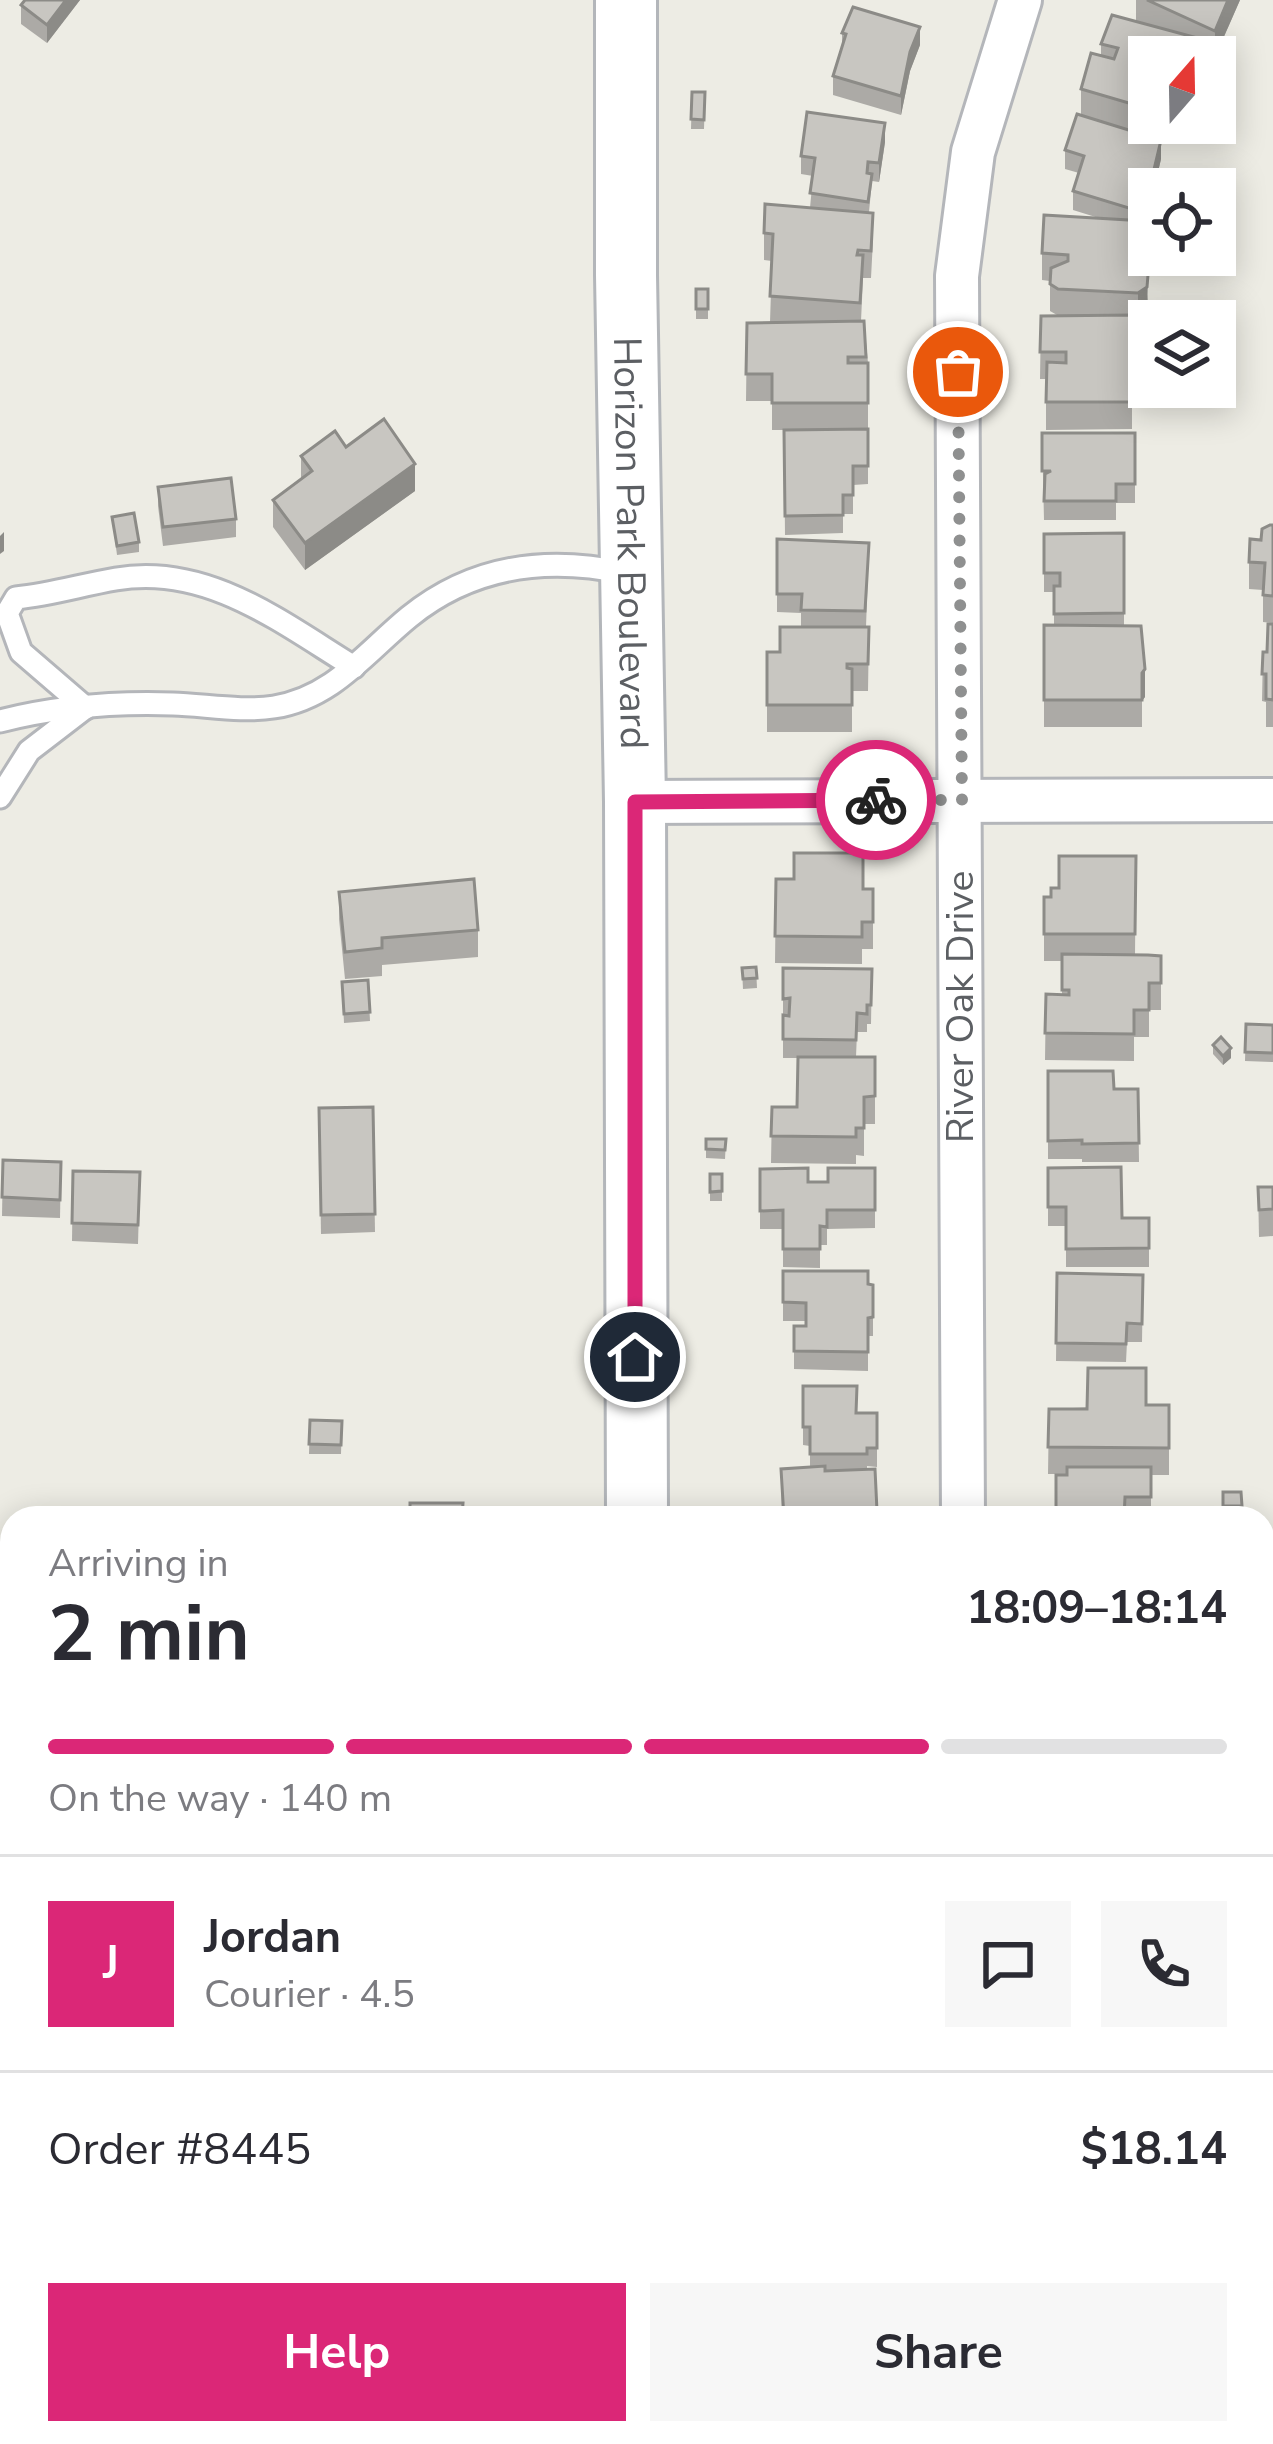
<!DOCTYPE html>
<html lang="en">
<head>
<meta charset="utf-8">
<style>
  body { margin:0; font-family:"Nunito Sans",sans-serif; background:#f7f7f7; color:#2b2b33; height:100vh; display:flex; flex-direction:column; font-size:45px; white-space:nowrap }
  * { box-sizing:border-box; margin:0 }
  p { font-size:39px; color:#7c7c81 }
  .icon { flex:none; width:66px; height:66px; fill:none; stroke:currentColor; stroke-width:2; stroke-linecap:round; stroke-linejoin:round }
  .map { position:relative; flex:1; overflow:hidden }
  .drawer { position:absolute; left:0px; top:1506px; width:1275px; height:939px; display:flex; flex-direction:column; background:#fff; border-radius:36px 36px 0 0; box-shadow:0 6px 30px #0003 }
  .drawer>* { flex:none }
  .needle { width:78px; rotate:20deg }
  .tools { position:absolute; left:1128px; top:36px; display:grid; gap:24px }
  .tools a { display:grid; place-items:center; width:108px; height:108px; border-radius:0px; background:#fff; box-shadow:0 6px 30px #0003; font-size:60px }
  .pin { position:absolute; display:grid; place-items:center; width:102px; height:102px; color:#fff; margin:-51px; border:6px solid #fff; border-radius:50%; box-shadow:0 3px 12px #0007 }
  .courier { position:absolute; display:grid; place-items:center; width:120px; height:120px; margin:-60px; border:9px solid #db2777; border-radius:50%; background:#fff; color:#222; box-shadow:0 3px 15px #0007 }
  .summary em { font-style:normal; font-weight:700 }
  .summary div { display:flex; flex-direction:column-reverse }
  .summary { display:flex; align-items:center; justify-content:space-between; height:204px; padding:0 48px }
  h1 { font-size:78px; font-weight:700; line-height:90px }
  .bar { display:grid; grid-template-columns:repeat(4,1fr); gap:18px 12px; align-content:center; height:144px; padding:0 48px }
  .bar i { height:15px; border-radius:9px; background:#e1e1e2 }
  .bar .selected { background:#db2777 }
  .bar p { grid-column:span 4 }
  .line { display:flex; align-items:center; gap:30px; padding:0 48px; border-top:3px solid #e1e1e2 }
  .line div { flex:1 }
  .round { display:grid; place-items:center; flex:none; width:126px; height:126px; border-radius:0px; background:#f7f7f7 }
  .primary-button { display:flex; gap:24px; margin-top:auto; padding:24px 48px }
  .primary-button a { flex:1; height:138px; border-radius:0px; background:#db2777; color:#fff; font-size:48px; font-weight:700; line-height:138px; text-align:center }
  .primary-button a+a { background:#f7f7f7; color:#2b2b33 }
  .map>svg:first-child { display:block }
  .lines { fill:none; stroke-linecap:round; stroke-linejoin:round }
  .lane-casing { stroke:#b4b6ba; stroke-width:27 }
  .street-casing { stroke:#b4b6ba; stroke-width:48 }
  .secondary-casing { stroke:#b3b6ba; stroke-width:66 }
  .lane { stroke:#fff; stroke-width:21 }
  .street { stroke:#fff; stroke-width:42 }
  .secondary { stroke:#fff; stroke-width:60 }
  .wall { fill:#acaaa6 }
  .shaded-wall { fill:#8c8b87 }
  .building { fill:#c8c6c1; stroke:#8c8b87; stroke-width:3 }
  .done { stroke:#8f9090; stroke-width:12; stroke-dasharray:0 21.6 }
  .route { stroke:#db2777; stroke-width:15 }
  .labels { text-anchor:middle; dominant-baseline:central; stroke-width:9; stroke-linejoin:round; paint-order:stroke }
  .street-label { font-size:39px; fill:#5c5f63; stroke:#fff }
</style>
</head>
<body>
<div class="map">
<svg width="1273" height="2444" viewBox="0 0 1273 2444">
  <rect width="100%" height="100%" fill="#edece4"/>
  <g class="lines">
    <g class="lane-casing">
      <g id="lane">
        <path d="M86 708 21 652 7 613 16 598C53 594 81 585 116 579 207 563 282 623 354 667"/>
        <path d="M0 721C55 707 116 702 173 704 205 705 243 712 274 707 333 698 366 652 409 617 472 566 547 556 625 573"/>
        <path d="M0 797 29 751 85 708"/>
      </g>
    </g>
    <g class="street-casing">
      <g id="street">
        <path d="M635 802 1273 800"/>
        <path d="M963 1518 957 276 973 152 1020 0"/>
        <path d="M971 2433V2444"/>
      </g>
    </g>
    <g class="secondary-casing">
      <g id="secondary">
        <path id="s1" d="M626 0V275L635 802 637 1518"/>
        <path d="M643 2433V2444"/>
      </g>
    </g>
    <use href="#lane" class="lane"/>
    <use href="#street" class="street"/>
    <use href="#secondary" class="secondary"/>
  </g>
  <g class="wall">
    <path d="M25 0H80L47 43 21 24V5Z"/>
    <path d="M1136 0H1240L1215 57 1205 53V57H1149V123H1167L1162 139 1118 127 1161 159 1154 189H1149V218L1145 231 1144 271 1148 302 1147 314 1138 320H1132V429L1046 430V379H1040L1041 316 1057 315 1050 311V281L1042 280V253L1102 219 1073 210V191L1079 173 1065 169V150L1081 116V89L1101 55V44L1136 21Z"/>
    <path d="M842 33 920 45 910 71 901 115 833 95V76L842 46Z"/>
    <path d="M692 92H705L704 129H691Z"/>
    <path d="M885 142 879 182 872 181 869 212 873 240 871 278H863L861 321H864L868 363V484L853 485V514H843V533L785 535 784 430H796H772V401H746L747 323 770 322 772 261 764 260V233L810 208 813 176 801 174V156Z"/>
    <rect x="696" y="289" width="12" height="30"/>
    <path d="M1042 433H1135V503H1116V520H1044Z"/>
    <path d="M346 447 415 491 305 570 273 527V500L301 480V456Z"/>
    <path d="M158 487 236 519V537L163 546 158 506Z"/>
    <path d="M112 517 139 542V552L117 555Z"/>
    <path d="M1273 525V623L1263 622V590L1249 589V562L1261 540Z"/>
    <path d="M1124 533V625L1145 697 1142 700V727H1044V625H1054V592H1044V534Z"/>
    <path d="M777 539 869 543 866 627H869L868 691H852V732H767V652H780L801 627V613L777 612Z"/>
    <path d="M1273 624V727H1266V702L1262 701 1263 652H1267Z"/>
    <path d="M1136 856 1135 954 1161 956V1010H1149V1037H1134V1061L1045 1060 1046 994 1062 995V961H1044V897H1051L1059 888Z"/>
    <path d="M776 879 873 889V949H862V964L775 963Z"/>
    <path d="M339 892 478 930V957L382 965V976L345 979 339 919Z"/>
    <path d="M756 967 757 988 743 989 742 968Z"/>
    <path d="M783 968 872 969 871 1024H867V1032H857L856 1057H875V1124H864V1156L856 1155V1164L771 1163 772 1107H797L798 1058H783Z"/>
    <path d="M368 980 370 1021 344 1023 342 982Z"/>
    <path d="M1246 1024 1273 1025V1062L1245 1061Z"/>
    <path d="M1213 1045 1231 1058 1223 1065 1213 1054Z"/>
    <path d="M1048 1071 1114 1089H1138L1139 1162H1082V1159H1048Z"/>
    <path d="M373 1107 375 1232 321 1234 319 1108Z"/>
    <path d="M706 1139H726L725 1159 706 1158Z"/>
    <path d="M3 1160 61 1162 60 1218 2 1216Z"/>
    <path d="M875 1168V1228L827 1229V1245H820V1268L783 1267V1229H760V1169L808 1182H828Z"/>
    <path d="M1048 1168 1122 1218H1149V1267H1066V1226H1048Z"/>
    <path d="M73 1171 140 1172 138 1244 72 1241Z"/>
    <rect x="710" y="1174" width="12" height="27"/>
    <path d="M1258 1187H1273V1236L1259 1237Z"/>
    <path d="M783 1271 873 1285V1336H868V1371L794 1369V1326H806V1321H783Z"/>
    <path d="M1057 1273 1143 1275 1142 1342H1127L1126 1362 1056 1361Z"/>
    <path d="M803 1386 857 1413H877V1467L867 1466V1469H875L877 1518H782L781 1469 810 1467V1446L803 1445Z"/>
    <path d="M1146 1405H1169V1475H1151V1518H1048L1056 1508 1067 1474H1048L1049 1409Z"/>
    <path d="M310 1420 342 1421 341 1454H309Z"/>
    <path d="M1223 1492H1241L1242 1515 1223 1516Z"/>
    <rect x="1263" y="2078" width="10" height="64"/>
    <rect x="1267" y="2329" width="6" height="59"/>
  </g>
  <g class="shaded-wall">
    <path d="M66 0H80L47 43V25Z"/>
    <path d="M1228 0H1240L1215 57V31Z"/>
    <path d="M920 27V45L910 71 901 115V96L910 52Z"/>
    <path d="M885 123V142L879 182V163Z"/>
    <path d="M1162 123H1167L1162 139Z"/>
    <path d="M1161 140V159L1154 189H1151Z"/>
    <path d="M1149 200V218L1145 231 1143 290 1148 275 1147 314 1138 320V293L1142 270 1145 213Z"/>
    <path d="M415 464V491L305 570V543Z"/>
    <path d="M4 532V551L0 554V536Z"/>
    <path d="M1145 669V697L1142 701V673Z"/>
    <path d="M1231 1048V1058L1223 1065V1056Z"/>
  </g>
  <g class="building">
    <path d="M25 0H66L47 25 21 5Z"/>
    <path d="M1147 0H1228L1215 31Z"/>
    <path d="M853 7 920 27 910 52 901 96 833 76 846 34 842 33Z"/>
    <path d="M1112 15 1205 40 1200 57H1149V109L1081 89 1091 53 1114 59 1118 48 1101 44Z"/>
    <path d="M692 92H705L704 120 691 119Z"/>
    <path d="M807 112 885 123 879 163 868 162 867 173 872 174 868 202 810 193 815 158 801 156Z"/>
    <path d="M1077 114 1161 140 1151 182 1154 184 1152 189H1149V200L1145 213 1073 191 1084 156 1065 150Z"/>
    <path d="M765 204 873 213 871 251 858 250 857 255H863L860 303 770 296 773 234 764 233Z"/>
    <path d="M1044 215 1145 221 1142 270 1148 275 1147 287 1138 293 1058 289 1050 284 1051 268 1068 261V255L1042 253Z"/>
    <rect x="696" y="289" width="12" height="20"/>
    <path d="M1132 315V402H1046L1047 362 1066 363V352H1040L1041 316Z"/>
    <path d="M864 321 866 357H848V363H868V403H772V374H746L747 323Z"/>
    <path d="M384 419 415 464 305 543 273 500 312 471 301 456 335 431 346 447Z"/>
    <path d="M868 429V466H853V495H843V515L785 516 784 430Z"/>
    <path d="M1042 433H1135V484H1116V501H1044L1045 474 1051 471H1042Z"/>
    <path d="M231 478 236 519 163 527 158 487Z"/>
    <path d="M134 513 139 542 117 546 112 517Z"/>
    <path d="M1270 525H1273V596L1263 595 1265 563 1249 562 1250 539 1261 540 1262 529Z"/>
    <path d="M1124 533V613L1054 614V586H1060V573H1044V534Z"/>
    <path d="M777 539 869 543 865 611 801 610 802 594H777Z"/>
    <path d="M1268 624H1273V700L1266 699V674H1262L1263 652H1267Z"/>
    <path d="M1044 625 1141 626 1145 669 1142 673V700H1044Z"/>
    <path d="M780 627H869L868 664H847V668L852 669V705H767V652H780Z"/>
    <path d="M794 853H863V889H873V922H862V937L775 936 776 879H794Z"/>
    <path d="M1059 856H1136L1135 934H1044V897H1051V888H1059Z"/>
    <path d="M474 879 478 930 382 938V948L345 952 339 892Z"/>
    <path d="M1062 954 1148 955 1161 956V983H1149V1010H1134V1034L1045 1033 1046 994 1069 995V990H1062Z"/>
    <path d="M756 967 757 978 743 979 742 968Z"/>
    <path d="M783 968 872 969 871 1005H867V1014L857 1013 856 1040 783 1039V1015L789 1016 790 998 783 999Z"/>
    <path d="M368 980 370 1012 344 1014 342 982Z"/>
    <path d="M1246 1024 1273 1025V1053L1245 1052Z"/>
    <path d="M1221 1037 1231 1048 1223 1056 1213 1045Z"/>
    <path d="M798 1057H875V1096L864 1097V1128H856V1137L771 1136 772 1107H797Z"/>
    <path d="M1048 1071H1113L1114 1089H1138L1139 1143 1082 1144V1140L1048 1141Z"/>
    <path d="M373 1107 375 1214 321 1215 319 1108Z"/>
    <path d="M706 1139H726L725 1150 706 1149Z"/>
    <path d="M3 1160 61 1162 60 1200 2 1197Z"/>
    <path d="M1121 1167 1122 1218H1149V1248L1066 1249V1207H1048V1168Z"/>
    <path d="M808 1168V1182H828V1168H875V1210H827V1227L820 1226V1249H783V1210L760 1211V1169Z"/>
    <path d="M73 1171 140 1172 138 1225 72 1223Z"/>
    <path d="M710 1174H722V1191L710 1192Z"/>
    <path d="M1258 1187H1273V1209L1259 1210Z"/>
    <path d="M783 1271H868V1284L873 1285V1317L868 1318V1352L794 1351V1326H806V1303L783 1302Z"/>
    <path d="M1057 1273 1143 1275 1142 1324 1127 1323 1126 1344 1056 1343Z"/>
    <path d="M1088 1368H1146V1405H1169V1448L1048 1447 1049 1409H1087Z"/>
    <path d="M803 1386H857L856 1413H877V1448H867V1454H810V1427H803Z"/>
    <path d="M310 1420 342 1421 341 1445 309 1444Z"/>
    <path d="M825 1466V1471L875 1469 877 1511H826L827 1518H784L781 1469Z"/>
    <path d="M1067 1467H1151V1497H1125L1124 1518H1048V1508H1056V1475H1067Z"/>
    <path d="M1223 1492H1241L1242 1506H1223Z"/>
    <path d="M410 1503H463L462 1518H410Z"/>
    <path d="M159 1516V1518H45Z"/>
    <path d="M1270 1775H1273V1820Z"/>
    <path d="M1273 1983V2014H1271V1984Z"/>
    <rect x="1263" y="2078" width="10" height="37"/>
    <rect x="1267" y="2329" width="6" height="32"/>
    <rect x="761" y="2433" width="122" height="11"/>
    <path d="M1064 2433H1158V2444H1054V2437H1064Z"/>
  </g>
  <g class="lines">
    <path class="done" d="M876 800H962L958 372"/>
    <path class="route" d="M635 1357V802L876 800"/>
  </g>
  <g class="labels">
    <g class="street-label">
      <text stroke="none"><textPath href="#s1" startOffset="543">Horizon Park Boulevard</textPath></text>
      <text transform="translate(960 1007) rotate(-90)">River Oak Drive</text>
    </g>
  </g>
</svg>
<div class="tools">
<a><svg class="needle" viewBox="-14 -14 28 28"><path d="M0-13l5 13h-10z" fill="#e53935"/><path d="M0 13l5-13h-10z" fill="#7c7c81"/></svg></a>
<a><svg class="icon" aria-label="locate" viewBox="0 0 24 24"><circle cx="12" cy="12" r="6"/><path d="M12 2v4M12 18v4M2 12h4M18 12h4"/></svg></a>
<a><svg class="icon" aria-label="layers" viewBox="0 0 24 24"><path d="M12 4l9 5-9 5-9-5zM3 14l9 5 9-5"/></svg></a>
</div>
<div class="pin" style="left:958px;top:372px;background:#ea580c"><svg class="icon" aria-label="bag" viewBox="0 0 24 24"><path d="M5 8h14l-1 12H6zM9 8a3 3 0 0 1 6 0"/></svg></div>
<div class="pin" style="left:635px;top:1357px;background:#1f2937"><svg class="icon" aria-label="home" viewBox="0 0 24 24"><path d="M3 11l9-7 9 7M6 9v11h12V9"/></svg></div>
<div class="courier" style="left:876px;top:800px"><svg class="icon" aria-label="bike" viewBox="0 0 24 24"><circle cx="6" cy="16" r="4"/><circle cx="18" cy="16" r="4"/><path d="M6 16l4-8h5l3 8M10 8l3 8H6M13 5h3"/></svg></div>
<section class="drawer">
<div class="summary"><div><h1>2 min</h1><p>Arriving in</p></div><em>18:09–18:14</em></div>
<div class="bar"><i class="selected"></i><i class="selected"></i><i class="selected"></i><i></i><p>On the way · 140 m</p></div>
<div class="line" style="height:216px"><b class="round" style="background:#db2777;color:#fff">J</b><div><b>Jordan</b><p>Courier · 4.5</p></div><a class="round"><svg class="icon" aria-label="chat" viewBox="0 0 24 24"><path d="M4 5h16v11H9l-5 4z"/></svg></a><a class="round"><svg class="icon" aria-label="phone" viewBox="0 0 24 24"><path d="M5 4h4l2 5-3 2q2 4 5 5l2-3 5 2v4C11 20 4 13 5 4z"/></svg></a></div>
<div class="line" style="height:156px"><div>Order #8445</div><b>$18.14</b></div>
<div class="primary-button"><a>Help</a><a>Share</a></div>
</section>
</div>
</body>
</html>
